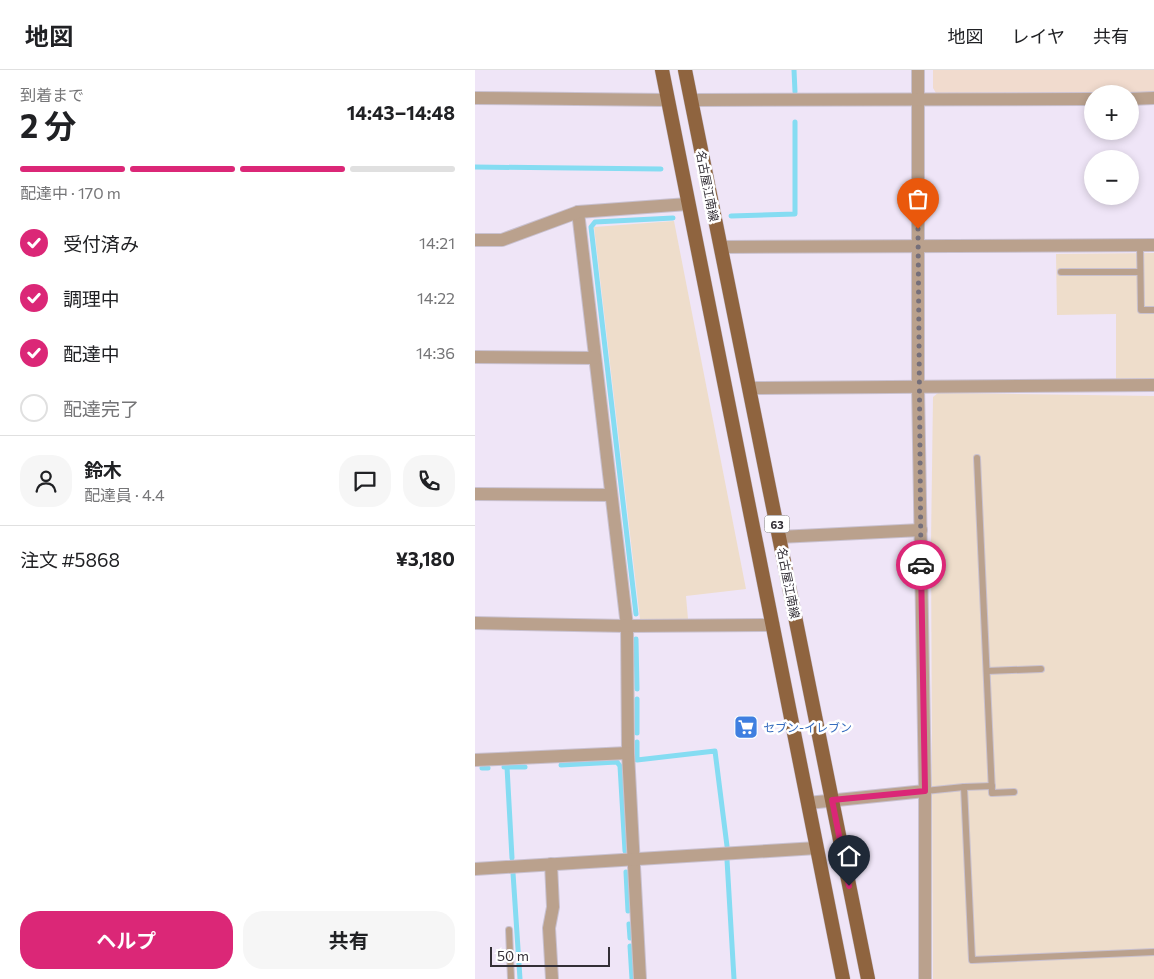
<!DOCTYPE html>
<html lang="ja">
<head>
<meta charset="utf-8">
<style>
  body { margin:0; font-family:Commissioner,"Noto Sans JP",sans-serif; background:#f6f6f6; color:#202124; height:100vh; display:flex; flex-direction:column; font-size:19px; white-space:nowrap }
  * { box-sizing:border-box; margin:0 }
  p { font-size:16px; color:#757577 }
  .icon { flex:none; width:28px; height:28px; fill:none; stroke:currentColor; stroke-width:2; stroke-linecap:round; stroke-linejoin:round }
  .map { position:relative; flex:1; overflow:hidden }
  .side { display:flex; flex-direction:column; background:#fff; width:475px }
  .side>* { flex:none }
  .controls { position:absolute; left:609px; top:15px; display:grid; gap:10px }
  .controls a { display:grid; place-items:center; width:55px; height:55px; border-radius:50%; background:#fff; box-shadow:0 2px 8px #0003; font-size:25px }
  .scale { position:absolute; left:15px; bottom:12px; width:120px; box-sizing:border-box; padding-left:5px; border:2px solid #332f36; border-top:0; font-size:14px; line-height:18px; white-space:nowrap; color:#332f36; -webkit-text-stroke:4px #fff; paint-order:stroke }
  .pin { position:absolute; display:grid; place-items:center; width:42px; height:42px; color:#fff; margin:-51px -21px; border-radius:50% 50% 50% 0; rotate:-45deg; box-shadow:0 0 5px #0007 }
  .pin .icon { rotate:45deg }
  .courier { position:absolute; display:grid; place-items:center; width:50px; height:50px; margin:-25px; border:4px solid #db2777; border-radius:50%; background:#fff; color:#222; box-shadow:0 1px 6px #0007 }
  .overview em { font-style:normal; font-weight:700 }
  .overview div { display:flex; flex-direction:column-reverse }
  .overview { display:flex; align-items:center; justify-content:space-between; height:85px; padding:0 20px }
  h1 { font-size:32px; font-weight:700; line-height:38px }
  .bar { display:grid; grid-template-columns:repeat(4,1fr); gap:8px 5px; align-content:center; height:60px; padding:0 20px }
  .bar i { height:6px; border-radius:4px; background:#e0e0e0 }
  .bar .active { background:#db2777 }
  .bar p { grid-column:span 4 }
  .line { display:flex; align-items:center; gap:12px; padding:0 20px; border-top:1px solid #e0e0e0 }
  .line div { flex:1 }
  .round { display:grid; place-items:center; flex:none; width:52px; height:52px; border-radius:20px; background:#f6f6f6 }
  ol { padding:0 20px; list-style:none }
  li { display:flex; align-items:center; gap:15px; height:55px }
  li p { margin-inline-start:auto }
  li .icon { padding:5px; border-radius:50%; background:#db2777; color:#fff; stroke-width:4 }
  li:last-child { color:#757577 }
  li i { width:28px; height:28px; border:2px solid #e0e0e0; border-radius:50% }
  .button { display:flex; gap:10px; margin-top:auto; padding:10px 20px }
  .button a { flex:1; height:58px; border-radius:20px; background:#db2777; color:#fff; font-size:20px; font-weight:700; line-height:58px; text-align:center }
  .button a+a { background:#f6f6f6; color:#202124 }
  header { display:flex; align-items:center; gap:30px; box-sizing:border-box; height:70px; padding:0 25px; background:#fff; border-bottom:1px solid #e0e0e0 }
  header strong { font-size:24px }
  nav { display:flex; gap:28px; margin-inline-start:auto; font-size:18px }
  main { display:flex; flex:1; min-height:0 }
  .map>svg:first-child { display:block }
  .industrial { fill:#eeddcb }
  .medical { fill:#f1dbce }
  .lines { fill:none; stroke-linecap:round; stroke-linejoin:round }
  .stream { stroke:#85dcf2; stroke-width:5 }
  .service-casing { stroke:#c9c1d0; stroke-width:8 }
  .minor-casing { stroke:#c9c1d0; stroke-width:14 }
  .primary-casing { stroke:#c9c1d0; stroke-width:15 }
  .service { stroke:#baa18d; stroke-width:6 }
  .minor { stroke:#baa18d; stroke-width:12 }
  .primary { stroke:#8f643f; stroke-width:14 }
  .done { stroke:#756f7a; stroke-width:5; stroke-dasharray:0 9 }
  .route { stroke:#db2777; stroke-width:6 }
  .labels { text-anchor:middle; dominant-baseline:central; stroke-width:5; stroke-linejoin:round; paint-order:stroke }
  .shield { fill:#fff; stroke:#706d72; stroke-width:1 }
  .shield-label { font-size:11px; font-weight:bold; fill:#332f36 }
  .street-label { font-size:12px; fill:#332f36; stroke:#fff }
  .shop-label { font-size:12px; fill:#366cbe; stroke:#fff; text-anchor:start }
</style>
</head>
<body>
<header>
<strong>地図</strong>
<nav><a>地図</a><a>レイヤ</a><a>共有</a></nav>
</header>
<main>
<section class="side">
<div class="overview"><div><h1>2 分</h1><p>到着まで</p></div><em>14:43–14:48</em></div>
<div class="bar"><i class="active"></i><i class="active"></i><i class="active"></i><i></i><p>配達中 · 170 m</p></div>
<ol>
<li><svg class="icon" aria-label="check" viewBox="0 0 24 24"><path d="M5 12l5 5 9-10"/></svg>受付済み<p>14:21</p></li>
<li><svg class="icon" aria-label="check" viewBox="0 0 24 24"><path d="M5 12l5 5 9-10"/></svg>調理中<p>14:22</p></li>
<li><svg class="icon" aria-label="check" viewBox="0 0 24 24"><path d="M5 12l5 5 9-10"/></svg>配達中<p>14:36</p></li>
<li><i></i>配達完了</li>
</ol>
<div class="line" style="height:90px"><a class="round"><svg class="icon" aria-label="person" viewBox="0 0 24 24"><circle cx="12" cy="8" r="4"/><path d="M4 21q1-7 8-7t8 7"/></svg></a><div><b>鈴木</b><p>配達員 · 4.4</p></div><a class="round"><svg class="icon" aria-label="chat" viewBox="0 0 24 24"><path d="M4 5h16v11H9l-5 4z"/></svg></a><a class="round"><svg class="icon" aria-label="phone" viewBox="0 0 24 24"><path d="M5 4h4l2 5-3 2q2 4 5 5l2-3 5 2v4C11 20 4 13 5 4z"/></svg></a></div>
<div class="line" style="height:65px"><div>注文 #5868</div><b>¥3,180</b></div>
<div class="button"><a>ヘルプ</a><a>共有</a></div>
</section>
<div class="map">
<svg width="679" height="909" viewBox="0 0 679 909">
  <rect width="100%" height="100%" fill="#efe5f7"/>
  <g class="industrial">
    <path d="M199 151 271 519 211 526 213 549H165L119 157Z"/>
    <path d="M679 183V309H641V244L582 245 581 184Z"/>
    <path d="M463 323 679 326V909H458L456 473 458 327Z"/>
  </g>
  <path class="medical" d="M458 0H679V22L461 23 458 18Z"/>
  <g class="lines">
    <g class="stream">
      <path d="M319 0 320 22"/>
      <path d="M0 97 186 99"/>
      <path d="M256 146 320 144V52"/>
      <path d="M161 544 116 157 120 152 198 148"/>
      <path d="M161 569 162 619"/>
      <path d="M162 629V663"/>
      <path d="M162 672V690L240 681 252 776"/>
      <path d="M86 695 142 692 145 696 150 781"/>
      <path d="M29 697H50"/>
      <path d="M32 697 37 788"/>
      <path d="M7 698H13"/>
      <path d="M252 790 259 909"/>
      <path d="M151 802 153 841"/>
      <path d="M38 803 45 909"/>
      <path d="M154 854 155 868"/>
      <path d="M155 876 157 909"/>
    </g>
    <g class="service-casing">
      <g id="service">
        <path d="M665 175 666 240H679"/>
        <path d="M586 202H665"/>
        <path d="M502 388 517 723 539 722"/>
        <path d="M512 601 566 599"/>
        <path d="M517 716 489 717 497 890 679 882"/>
        <path d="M450 721 489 717"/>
        <path d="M34 860 36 909"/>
      </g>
    </g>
    <g class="minor-casing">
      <g id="minor">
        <path d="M443 0V316L450 721V909"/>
        <path d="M0 28 193 30"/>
        <path d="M655 29 679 28"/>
        <path d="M216 30 618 29"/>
        <path d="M103 142 152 556 153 683 165 909"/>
        <path d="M0 170H27L103 142 213 134"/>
        <path d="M246 177 679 175"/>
        <path d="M0 287 120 288"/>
        <path d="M274 318 679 315"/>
        <path d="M0 424 136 425"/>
        <path d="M304 467 446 460"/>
        <path d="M0 553 152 556 298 555"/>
        <path d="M0 690 153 683"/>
        <path d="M333 733 450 721"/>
        <path d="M76 794 78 837 74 858 77 909"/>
        <path d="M0 799 342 778"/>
      </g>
    </g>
    <g class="primary-casing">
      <g id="primary">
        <path d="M187 0 368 909"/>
        <path d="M210 0 393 909"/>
      </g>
    </g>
    <use href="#service" class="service"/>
    <use href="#minor" class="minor"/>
    <use href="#primary" class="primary"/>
  </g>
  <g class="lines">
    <path class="done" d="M443 159 446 495"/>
    <path class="route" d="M374 816 357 730 450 721 446 495"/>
  </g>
  <defs>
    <g id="supermarket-square" transform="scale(1.25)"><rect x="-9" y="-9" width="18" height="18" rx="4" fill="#3f7fe0" stroke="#fff"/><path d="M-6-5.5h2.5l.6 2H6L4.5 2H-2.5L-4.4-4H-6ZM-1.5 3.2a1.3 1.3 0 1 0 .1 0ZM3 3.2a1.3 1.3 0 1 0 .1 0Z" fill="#fff"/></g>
  </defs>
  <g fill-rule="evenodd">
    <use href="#supermarket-square" x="271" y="657"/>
  </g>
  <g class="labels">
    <rect class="shield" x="289.5" y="445.5" width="25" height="17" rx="4"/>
    <g class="shield-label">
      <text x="302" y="454">63</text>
    </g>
    <g class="street-label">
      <text transform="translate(233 116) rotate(79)">名古屋江南線</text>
      <text transform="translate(314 513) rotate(79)">名古屋江南線</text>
    </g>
    <g class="shop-label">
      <text x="288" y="657">セブン-イレブン</text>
    </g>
  </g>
</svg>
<div class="controls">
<a>+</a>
<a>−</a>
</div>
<div class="scale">50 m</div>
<div class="pin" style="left:443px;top:159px;background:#ea580c"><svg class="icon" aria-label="bag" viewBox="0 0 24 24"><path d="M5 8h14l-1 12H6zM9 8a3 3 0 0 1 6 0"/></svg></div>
<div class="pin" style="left:374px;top:816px;background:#1f2937"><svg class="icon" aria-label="home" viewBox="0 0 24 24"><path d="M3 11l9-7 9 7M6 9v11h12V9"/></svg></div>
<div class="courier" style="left:446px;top:495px"><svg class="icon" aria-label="car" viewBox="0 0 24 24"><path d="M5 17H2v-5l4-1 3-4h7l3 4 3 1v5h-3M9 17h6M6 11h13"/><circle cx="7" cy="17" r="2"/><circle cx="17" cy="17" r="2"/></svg></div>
</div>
</main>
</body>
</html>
